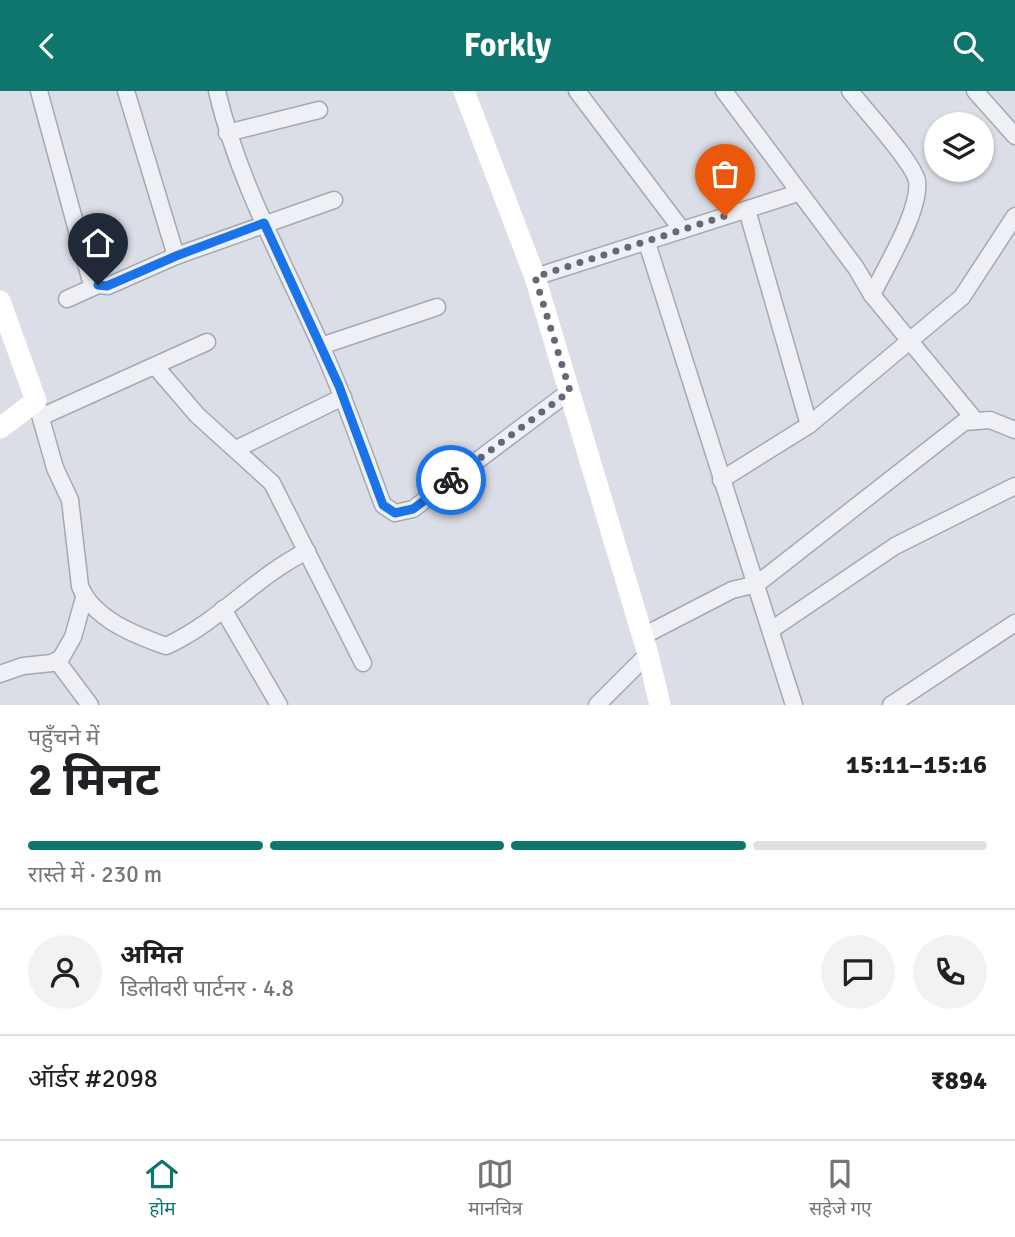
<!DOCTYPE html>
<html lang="hi">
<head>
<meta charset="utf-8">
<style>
  body { margin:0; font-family:Signika,"Noto Sans Devanagari",sans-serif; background:#f2f2f2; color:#202124; height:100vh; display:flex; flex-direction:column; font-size:26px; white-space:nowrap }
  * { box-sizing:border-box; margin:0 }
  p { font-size:23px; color:#757577 }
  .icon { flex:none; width:38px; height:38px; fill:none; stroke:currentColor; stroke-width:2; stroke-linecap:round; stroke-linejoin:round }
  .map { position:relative; height:614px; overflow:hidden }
  .panel { display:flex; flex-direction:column; background:#fff; flex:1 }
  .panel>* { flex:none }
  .controls { position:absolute; left:924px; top:21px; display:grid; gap:14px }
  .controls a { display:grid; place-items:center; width:70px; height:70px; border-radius:50%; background:#fff; box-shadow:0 2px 5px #0004; font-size:35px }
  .pin { position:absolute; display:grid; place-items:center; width:60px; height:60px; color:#fff; margin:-72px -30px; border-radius:50% 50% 50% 0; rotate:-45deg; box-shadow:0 0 7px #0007 }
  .pin .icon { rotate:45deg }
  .courier { position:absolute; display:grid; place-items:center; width:70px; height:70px; margin:-35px; border:5px solid #1a73e8; border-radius:50%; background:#fff; color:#222; box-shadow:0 2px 9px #0007 }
  .summary em { font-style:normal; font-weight:700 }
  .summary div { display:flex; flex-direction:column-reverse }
  .summary { display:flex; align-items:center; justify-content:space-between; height:119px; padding:0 28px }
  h1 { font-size:46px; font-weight:700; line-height:52px }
  .bar { display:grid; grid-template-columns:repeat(4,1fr); gap:10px 7px; align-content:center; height:84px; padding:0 28px }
  .bar i { height:9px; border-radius:5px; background:#e0e0e0 }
  .bar .active { background:#0f766e }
  .bar p { grid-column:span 4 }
  .line { display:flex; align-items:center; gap:18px; padding:0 28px; border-top:2px solid #e0e0e0 }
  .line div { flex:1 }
  .round { display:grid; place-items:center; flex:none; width:74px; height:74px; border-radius:37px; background:#f2f2f2 }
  header { display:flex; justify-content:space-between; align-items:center; height:91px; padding:0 28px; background:#0f766e; color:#fff; font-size:32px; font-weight:700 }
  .menu { display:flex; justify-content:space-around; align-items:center; height:98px; border-top:2px solid #e0e0e0; background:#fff; font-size:19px; color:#757577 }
  .menu a { display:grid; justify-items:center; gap:4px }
  .menu .active { color:#0f766e }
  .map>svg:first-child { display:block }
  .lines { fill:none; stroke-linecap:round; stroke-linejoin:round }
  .street-casing { stroke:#a5a8b4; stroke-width:19 }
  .street { stroke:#eef0f5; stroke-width:16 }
  .secondary { stroke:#fff; stroke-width:21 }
  .done { stroke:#656879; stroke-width:7; stroke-dasharray:0 12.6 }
  .route { stroke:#1a73e8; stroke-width:9 }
</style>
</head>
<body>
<header><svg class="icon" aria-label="back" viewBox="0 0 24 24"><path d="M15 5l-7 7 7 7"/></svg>Forkly<svg class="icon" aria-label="search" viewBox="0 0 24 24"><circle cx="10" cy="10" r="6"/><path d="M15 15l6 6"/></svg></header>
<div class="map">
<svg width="1015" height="614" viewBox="0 0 1015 614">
  <rect width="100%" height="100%" fill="#dcdee7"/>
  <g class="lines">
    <g class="street-casing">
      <g id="street">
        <path d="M39 0 90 187 98 194 108 195 176 165 334 109"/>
        <path d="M126 0 176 165"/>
        <path d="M217 0C238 90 284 172 321 255 345 307 363 361 383 414L395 422 413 418 570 300"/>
        <path d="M577 0 682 139"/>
        <path d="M724 0 856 177 872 204 975 329"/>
        <path d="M850 0C864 18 914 72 917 90 921 119 885 177 872 204"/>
        <path d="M975 0 1015 45"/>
        <path d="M227 42 319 19"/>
        <path d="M747 119 809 334"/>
        <path d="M647 152 794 614"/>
        <path d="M535 186 798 102"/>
        <path d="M67 208 98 194"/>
        <path d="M321 255 437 216"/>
        <path d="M155 275 197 324 272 392 363 572"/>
        <path d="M36 310 55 377 70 409 80 495C93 528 135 544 166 555 219 531 256 485 307 460"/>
        <path d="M43 325 207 251"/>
        <path d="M236 358 343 306"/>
        <path d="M721 389 809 334 962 206 1015 125"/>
        <path d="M223 518 279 614"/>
        <path d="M771 539 895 455 1015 395"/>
        <path d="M643 545 732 499 757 493 964 331 990 329 1015 339"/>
        <path d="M57 570 90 614"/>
        <path d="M0 583 23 575 52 572 61 567 73 546 84 507"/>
        <path d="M597 614 648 563"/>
        <path d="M891 614 1015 532"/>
      </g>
    </g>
    <use href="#street" class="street"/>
    <g class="secondary">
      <path d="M464 0 535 186 648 563 660 614"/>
      <path d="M0 210 36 310 0 337"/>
    </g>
  </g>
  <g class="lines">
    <path class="done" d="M451 389 570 300 535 186 725 125"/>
    <path class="route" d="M98 194 107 195 176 165 264 132 339 295 383 414 395 422 413 418 451 389"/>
  </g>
</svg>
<div class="controls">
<a><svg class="icon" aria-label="layers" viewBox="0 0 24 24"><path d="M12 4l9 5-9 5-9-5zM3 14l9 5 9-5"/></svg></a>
</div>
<div class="pin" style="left:725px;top:125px;background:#ea580c"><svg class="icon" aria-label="bag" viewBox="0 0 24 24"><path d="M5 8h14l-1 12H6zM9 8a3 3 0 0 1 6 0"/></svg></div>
<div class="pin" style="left:98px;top:194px;background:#1f2937"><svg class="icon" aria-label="home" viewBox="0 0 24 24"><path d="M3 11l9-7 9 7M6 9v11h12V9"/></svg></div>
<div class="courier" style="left:451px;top:389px"><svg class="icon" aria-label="bike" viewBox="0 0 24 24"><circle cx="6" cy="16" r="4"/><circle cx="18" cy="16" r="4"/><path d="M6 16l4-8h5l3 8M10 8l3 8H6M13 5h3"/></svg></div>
</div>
<section class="panel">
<div class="summary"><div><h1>2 मिनट</h1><p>पहुँचने में</p></div><em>15:11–15:16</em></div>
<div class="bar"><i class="active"></i><i class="active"></i><i class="active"></i><i></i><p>रास्ते में · 230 m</p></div>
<div class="line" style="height:126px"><a class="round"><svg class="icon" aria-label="person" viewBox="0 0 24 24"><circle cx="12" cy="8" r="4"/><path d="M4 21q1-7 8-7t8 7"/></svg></a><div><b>अमित</b><p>डिलीवरी पार्टनर · 4.8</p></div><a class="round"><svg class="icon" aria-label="chat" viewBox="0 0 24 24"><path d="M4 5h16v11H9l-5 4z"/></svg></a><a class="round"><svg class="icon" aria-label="phone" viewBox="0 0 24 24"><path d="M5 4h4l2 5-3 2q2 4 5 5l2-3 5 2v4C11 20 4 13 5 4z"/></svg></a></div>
<div class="line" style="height:91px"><div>ऑर्डर #2098</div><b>₹894</b></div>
</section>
<nav class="menu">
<a class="active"><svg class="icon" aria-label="home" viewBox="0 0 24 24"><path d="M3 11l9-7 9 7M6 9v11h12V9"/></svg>होम</a>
<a><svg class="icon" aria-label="map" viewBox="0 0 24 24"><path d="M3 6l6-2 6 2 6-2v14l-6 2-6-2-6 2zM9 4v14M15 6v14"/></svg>मानचित्र</a>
<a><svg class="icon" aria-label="saved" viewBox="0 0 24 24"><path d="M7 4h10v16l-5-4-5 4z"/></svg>सहेजे गए</a>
</nav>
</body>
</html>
